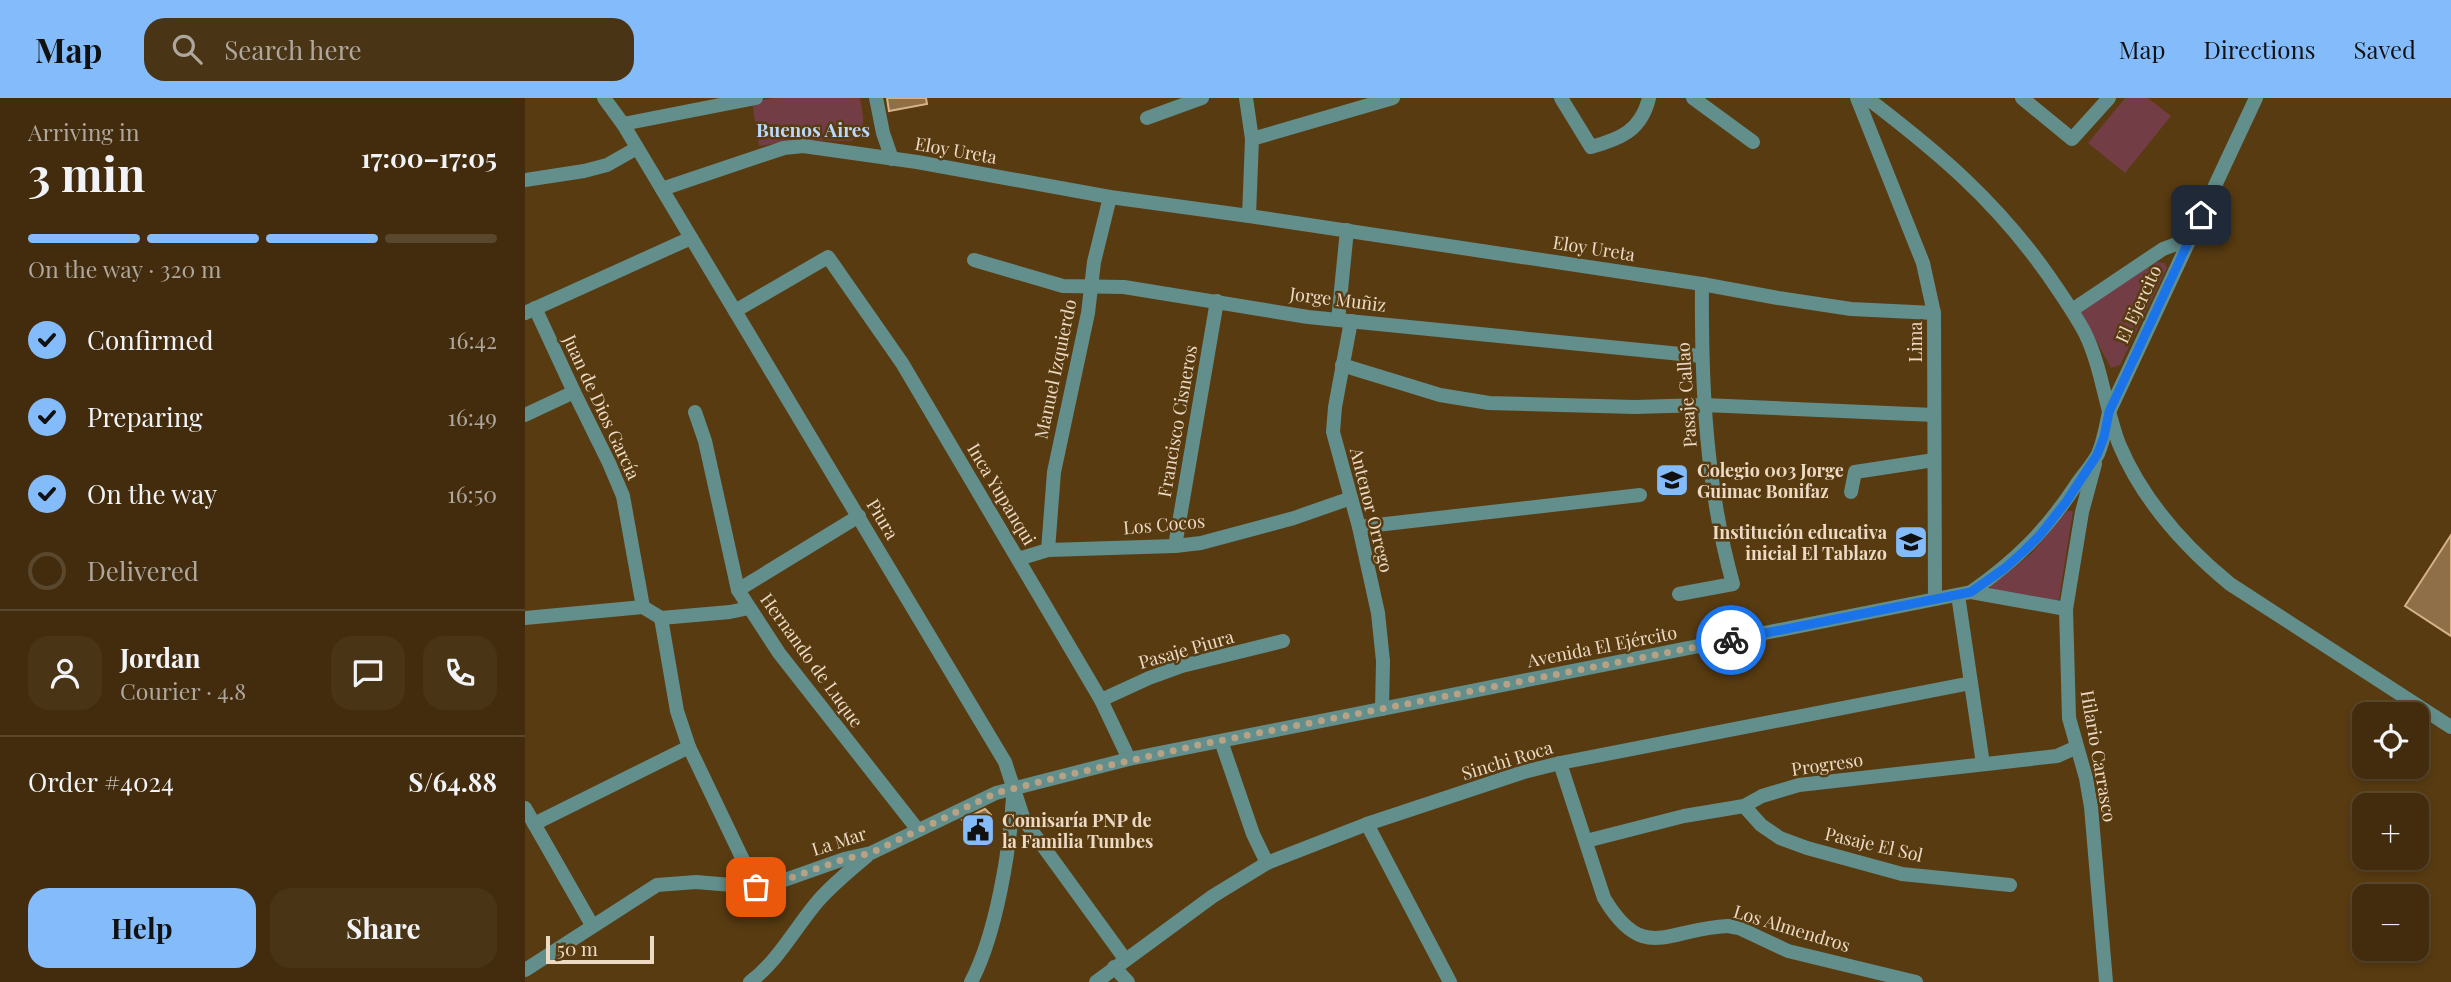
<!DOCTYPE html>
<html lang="en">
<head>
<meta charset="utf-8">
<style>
  body { margin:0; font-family:"Playfair Display",serif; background:#493416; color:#f1f3f6; height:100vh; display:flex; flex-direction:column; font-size:26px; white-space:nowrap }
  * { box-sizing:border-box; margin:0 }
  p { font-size:23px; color:#aea79d }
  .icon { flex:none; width:38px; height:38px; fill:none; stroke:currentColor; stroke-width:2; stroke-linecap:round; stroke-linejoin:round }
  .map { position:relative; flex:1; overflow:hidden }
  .panel { display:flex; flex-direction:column; background:#422c0d; width:525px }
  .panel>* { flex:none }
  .buttons { position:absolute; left:1827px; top:604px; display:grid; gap:14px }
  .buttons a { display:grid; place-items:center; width:77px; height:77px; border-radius:14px; background:#422c0d; box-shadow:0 4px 10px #0003,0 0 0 2px #5a482e; font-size:35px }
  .scale { position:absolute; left:21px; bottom:18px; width:108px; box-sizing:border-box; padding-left:7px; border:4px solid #ecdac5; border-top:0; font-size:19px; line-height:24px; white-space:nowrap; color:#ecdac5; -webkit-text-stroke:5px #583b11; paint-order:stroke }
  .pin { position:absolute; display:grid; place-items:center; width:60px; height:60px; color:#fff; margin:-30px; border-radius:14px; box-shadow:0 4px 10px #0006 }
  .courier { position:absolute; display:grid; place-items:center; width:70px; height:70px; margin:-35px; border:5px solid #1a73e8; border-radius:50%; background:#fff; color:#222; box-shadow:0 2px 9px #0007 }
  .headline em { font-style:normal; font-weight:700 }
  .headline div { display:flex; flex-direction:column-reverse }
  .headline { display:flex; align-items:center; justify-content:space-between; height:119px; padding:0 28px }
  h1 { font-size:46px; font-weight:700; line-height:52px }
  .bar { display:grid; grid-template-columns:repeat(4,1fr); gap:10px 7px; align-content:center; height:84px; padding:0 28px }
  .bar i { height:9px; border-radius:5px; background:#5a482e }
  .bar .active { background:#84bcfb }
  .bar p { grid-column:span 4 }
  .line { display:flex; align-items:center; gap:18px; padding:0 28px; border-top:2px solid #5a482e }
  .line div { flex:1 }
  .round { display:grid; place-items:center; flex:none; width:74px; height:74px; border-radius:21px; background:#493416 }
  ol { padding:0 28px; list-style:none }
  li { display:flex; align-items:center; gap:21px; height:77px }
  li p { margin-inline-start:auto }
  li .icon { padding:7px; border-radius:50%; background:#84bcfb; color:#111; stroke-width:4 }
  li:last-child { color:#aea79d }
  li i { width:38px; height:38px; border:4px solid #5a482e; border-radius:50% }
  .primary-button { display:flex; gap:14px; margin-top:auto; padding:14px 28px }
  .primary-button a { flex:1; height:80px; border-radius:21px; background:#84bcfb; color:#111; font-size:28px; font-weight:700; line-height:80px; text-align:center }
  .primary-button a+a { background:#493416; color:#f1f3f6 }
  header { display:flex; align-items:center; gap:42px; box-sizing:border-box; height:98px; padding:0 35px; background:#84bcfb; color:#111 }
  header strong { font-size:33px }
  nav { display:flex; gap:38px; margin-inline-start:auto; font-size:24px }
  .search { width:490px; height:63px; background:#493416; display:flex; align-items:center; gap:18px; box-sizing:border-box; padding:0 24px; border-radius:21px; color:#aea79d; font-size:26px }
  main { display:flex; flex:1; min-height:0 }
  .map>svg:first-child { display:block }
  .green { fill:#723d44 }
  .building { fill:#8f6f47; stroke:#d5b288; stroke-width:2 }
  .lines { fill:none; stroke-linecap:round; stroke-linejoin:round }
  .street { stroke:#628e8b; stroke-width:14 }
  .done { stroke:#b8a286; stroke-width:7; stroke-dasharray:0 12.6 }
  .route { stroke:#1a73e8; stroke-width:9 }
  .labels { text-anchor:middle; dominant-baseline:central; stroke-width:5; stroke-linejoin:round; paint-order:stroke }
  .street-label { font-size:18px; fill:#ecdac5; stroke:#583b11 }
  .poi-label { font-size:18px; font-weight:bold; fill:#ecdac5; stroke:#583b11; text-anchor:start }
  .neighbourhood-label { font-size:19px; font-weight:bold; fill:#b9d8fc; stroke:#583b11 }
</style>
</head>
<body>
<header>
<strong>Map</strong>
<div class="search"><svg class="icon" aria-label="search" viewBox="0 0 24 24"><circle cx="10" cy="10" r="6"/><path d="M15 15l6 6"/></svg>Search here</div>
<nav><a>Map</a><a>Directions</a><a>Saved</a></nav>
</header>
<main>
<section class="panel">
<div class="headline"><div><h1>3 min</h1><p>Arriving in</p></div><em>17:00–17:05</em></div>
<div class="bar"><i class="active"></i><i class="active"></i><i class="active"></i><i></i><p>On the way · 320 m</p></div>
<ol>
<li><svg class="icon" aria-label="check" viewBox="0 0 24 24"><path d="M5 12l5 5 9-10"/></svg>Confirmed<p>16:42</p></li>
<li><svg class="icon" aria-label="check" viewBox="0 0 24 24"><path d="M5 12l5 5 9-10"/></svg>Preparing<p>16:49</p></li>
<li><svg class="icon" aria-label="check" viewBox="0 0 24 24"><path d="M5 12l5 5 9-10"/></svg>On the way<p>16:50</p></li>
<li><i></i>Delivered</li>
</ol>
<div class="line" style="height:126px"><a class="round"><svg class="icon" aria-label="person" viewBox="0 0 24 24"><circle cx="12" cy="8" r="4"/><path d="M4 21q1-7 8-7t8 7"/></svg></a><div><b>Jordan</b><p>Courier · 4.8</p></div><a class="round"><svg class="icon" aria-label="chat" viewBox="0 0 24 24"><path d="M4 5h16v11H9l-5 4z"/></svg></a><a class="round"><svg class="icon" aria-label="phone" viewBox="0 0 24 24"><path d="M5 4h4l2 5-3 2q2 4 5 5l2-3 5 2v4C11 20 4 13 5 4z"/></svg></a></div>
<div class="line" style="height:91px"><div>Order #4024</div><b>S/64.88</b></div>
<div class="primary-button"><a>Help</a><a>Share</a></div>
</section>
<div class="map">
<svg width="1926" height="884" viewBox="0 0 1926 884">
  <rect width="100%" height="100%" fill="#583b11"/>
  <g class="green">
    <path d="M248 0H335C338 19 343 30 326 43L277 42 234 48 227 4Z"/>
    <path d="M1600 0H1623L1646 18 1600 75 1563 45Z"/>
    <path d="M1632 164 1640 165 1642 170 1595 267 1586 270 1555 212Z"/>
    <path d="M1542 413H1548L1534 501 1532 503 1465 493 1466 488 1506 456Z"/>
  </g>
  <g class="building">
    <path d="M362 0H401L402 6 364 13Z"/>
    <path d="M1926 437V538L1880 508Z"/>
    <path d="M460 711 466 717 456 745 437 722Z"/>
  </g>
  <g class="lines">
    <g class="street">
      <path d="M79 0 98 26 480 664 499 722 600 861"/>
      <path d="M351 0 358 35 367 61"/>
      <path d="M721 0 727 41 724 118"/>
      <path d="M1036 0 1066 49C1095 41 1116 33 1124 0"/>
      <path d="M1168 0 1228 44"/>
      <path d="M1332 0 1398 165 1409 215 1410 501"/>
      <path d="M1342 0C1414 55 1470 102 1523 177 1536 196 1549 214 1560 235 1577 270 1580 309 1594 346 1617 401 1660 449 1705 486L1926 629"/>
      <path d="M1497 0 1547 41 1584 0"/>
      <path d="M622 20 677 0"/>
      <path d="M98 26 231 0"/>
      <path d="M727 41 868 0"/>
      <path d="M0 82 59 73 82 67 112 50"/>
      <path d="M137 91 259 50 278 48 392 64 585 99 724 118 1177 186 1253 200 1326 211 1409 215"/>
      <path d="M449 162 538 188 599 189 783 219 1176 258"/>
      <path d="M10 210 49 294 84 365 98 398 118 509"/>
      <path d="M1547 212 1638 151 1665 141"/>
      <path d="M210 213 303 159 377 265 576 602 604 661"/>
      <path d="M0 215 166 140"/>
      <path d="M813 222 822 132"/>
      <path d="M826 223 810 309 808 334 834 429 853 515 858 563 857 611"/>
      <path d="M817 267 915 297 964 305 1110 309 1179 307 1409 317"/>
      <path d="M170 314 180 343 213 492 254 555 393 732"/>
      <path d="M0 317 49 294"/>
      <path d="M1570 366 1557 414 1541 511 1544 620 1561 680 1566 709 1581 884"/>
      <path d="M1326 394 1330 374 1409 362"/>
      <path d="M834 429 1115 397"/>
      <path d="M650 448 692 203"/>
      <path d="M523 452 529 374 563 215 569 164 585 99"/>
      <path d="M493 461 523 452 650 448 676 445 769 420 826 400"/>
      <path d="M213 492 334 418"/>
      <path d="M1446 494 1541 511"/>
      <path d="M1154 496 1208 486C1181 389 1176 286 1177 186"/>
      <path d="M1433 497 1458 666"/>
      <path d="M0 520 118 509 136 520 205 514 224 510"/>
      <path d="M136 520 152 613 164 649 231 789"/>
      <path d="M576 602 624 580 657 568 758 543"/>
      <path d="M696 643 728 736 742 765"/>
      <path d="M1035 665 1079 800C1119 867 1143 830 1203 828L1214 830 1263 853 1391 884"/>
      <path d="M1219 708 1236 727 1255 740 1282 750 1377 776 1485 787"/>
      <path d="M0 710 67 827"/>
      <path d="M9 726 164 649"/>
      <path d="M842 726 925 884"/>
      <path d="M1061 743 1159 718 1219 708 1237 698 1274 687 1532 658 1552 649"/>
      <path d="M589 869 603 884"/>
      <path d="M0 872 132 787 171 784 231 789 251 785 319 761 346 755 471 695 604 661 1446 494C1490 463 1521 433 1551 387 1558 377 1567 367 1573 356 1579 342 1581 328 1584 314L1731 0"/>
      <path d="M225 884C254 862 270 830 293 803 308 786 325 772 342 758"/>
      <path d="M446 884C471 837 485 752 488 699"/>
      <path d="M571 884 688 798 742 765 842 726 999 674 1035 665 1446 585"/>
    </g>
  </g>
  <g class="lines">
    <path class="done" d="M231 789 251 785 319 761 346 755 471 695 538 678 673 647 1206 542"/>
    <path class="route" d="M1206 542 1446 494 1480 470 1499 453 1515 437 1541 404 1572 357 1579 339 1584 314 1676 117"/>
  </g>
  <defs>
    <g id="school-square" transform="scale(1.75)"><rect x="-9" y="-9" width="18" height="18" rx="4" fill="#84bcfb" stroke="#583b11"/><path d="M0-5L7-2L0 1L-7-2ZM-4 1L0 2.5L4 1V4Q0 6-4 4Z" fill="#111"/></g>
    <g id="civic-square" transform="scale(1.75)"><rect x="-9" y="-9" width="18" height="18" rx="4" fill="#84bcfb" stroke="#583b11"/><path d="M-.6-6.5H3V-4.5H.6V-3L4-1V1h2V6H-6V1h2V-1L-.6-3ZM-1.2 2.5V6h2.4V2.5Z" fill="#111"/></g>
  </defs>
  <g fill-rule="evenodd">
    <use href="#school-square" x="1147" y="382"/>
    <use href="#school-square" x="1386" y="444"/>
    <use href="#civic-square" x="453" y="732"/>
  </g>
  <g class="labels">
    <g class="street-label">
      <text transform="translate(431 52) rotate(10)">Eloy Ureta</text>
      <text transform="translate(1069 150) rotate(9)">Eloy Ureta</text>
      <text transform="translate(813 201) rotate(7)">Jorge Muñiz</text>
      <text transform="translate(1613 206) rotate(-65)">El Ejercito</text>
      <text transform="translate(1390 244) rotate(-90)">Lima</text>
      <text transform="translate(530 271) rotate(-78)">Manuel Izquierdo</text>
      <text transform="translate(1161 297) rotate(-94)">Pasaje Callao</text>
      <text transform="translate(77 309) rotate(65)">Juan de Dios García</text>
      <text transform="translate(652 323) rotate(-80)">Francisco Cisneros</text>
      <text transform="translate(477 396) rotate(59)">Inca Yupanqui</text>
      <text transform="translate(847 412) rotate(76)">Antenor Orrego</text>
      <text transform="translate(358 421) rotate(59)">Piura</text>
      <text transform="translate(639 426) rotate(-5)">Los Cocos</text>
      <text transform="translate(1077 548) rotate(-11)">Avenida El Ejército</text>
      <text transform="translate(661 551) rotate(-16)">Pasaje Piura</text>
      <text transform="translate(287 562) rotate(54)">Hernando de Luque</text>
      <text transform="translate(1574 658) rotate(80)">Hilario Carrasco</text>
      <text transform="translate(982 662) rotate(-17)">Sinchi Roca</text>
      <text transform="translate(1302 666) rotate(-8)">Progreso</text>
      <text transform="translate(314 743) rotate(-18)">La Mar</text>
      <text transform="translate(1349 746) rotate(13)">Pasaje El Sol</text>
      <text transform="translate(1267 830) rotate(17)">Los Almendros</text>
    </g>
    <g class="poi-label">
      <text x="1172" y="372">Colegio 003 Jorge<tspan x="1172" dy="21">Guimac Bonifaz</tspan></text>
      <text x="1362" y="434" text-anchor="end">Institución educativa<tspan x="1362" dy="21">inicial El Tablazo</tspan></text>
      <text x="477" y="722">Comisaría PNP de<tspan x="477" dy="21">la Familia Tumbes</tspan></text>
    </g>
    <g class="neighbourhood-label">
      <text x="288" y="31">Buenos Aires</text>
    </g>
  </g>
</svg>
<div class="buttons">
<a><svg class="icon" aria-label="locate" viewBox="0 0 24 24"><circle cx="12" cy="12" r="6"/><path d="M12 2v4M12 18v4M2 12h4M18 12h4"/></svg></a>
<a>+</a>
<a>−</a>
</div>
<div class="scale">50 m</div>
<div class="pin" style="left:231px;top:789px;background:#ea580c"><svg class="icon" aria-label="bag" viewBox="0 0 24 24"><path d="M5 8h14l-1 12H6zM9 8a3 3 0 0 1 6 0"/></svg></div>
<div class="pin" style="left:1676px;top:117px;background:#1f2937"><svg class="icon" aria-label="home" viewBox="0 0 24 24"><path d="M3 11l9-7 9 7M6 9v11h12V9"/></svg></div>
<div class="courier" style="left:1206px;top:542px"><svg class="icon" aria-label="bike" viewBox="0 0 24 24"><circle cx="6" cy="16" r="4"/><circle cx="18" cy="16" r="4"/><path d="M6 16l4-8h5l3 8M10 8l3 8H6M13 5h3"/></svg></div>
</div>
</main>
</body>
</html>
